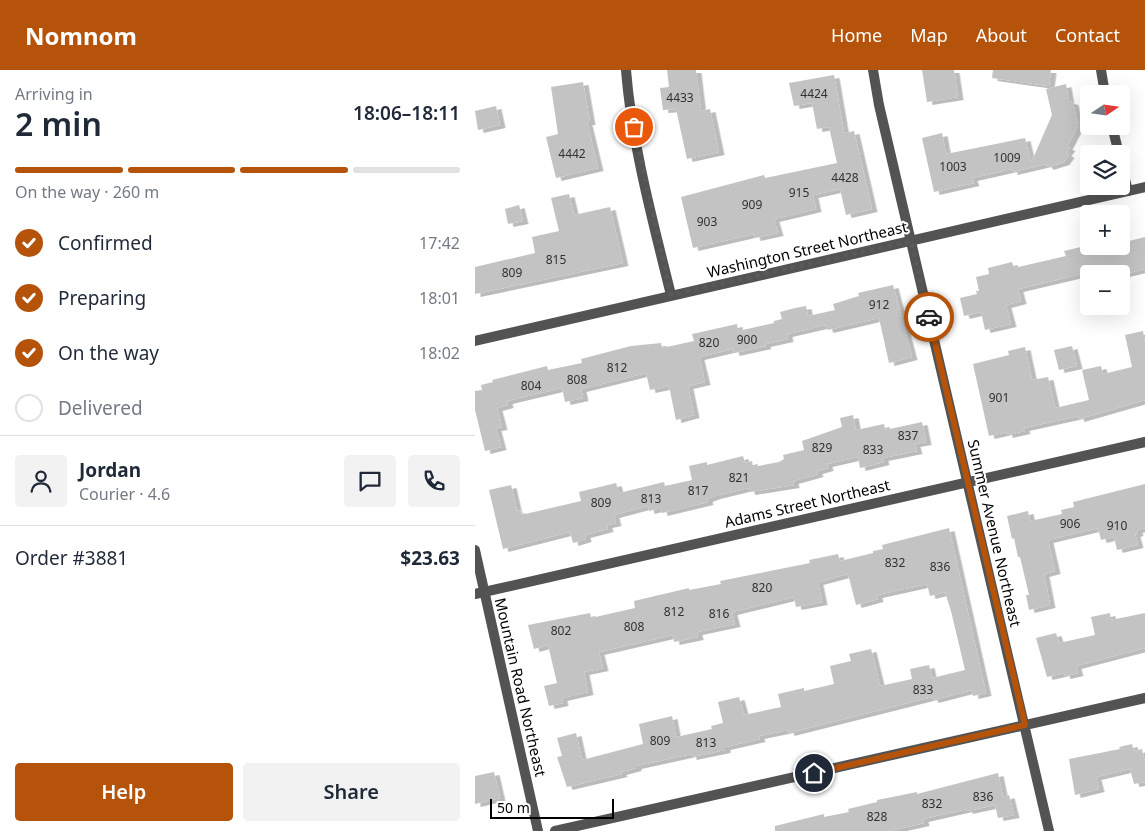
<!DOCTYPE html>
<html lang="en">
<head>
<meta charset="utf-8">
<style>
  body { margin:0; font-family:"Noto Sans",sans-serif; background:#f2f2f3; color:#1f2937; height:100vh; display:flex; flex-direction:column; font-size:19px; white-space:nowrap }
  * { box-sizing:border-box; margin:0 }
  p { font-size:16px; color:#747a83 }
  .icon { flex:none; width:28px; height:28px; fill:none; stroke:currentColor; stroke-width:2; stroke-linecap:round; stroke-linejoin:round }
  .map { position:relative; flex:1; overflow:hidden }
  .panel { display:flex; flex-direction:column; background:#fff; width:475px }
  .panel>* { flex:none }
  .needle { width:32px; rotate:77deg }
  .controls { position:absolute; left:605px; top:15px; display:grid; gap:10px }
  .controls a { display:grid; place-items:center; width:50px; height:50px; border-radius:5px; background:#fff; box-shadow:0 5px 20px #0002; font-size:25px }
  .scale { position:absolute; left:15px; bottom:12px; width:124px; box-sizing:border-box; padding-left:5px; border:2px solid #000; border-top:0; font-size:14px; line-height:18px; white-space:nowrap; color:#000; -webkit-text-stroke:4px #fff; paint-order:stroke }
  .pin { position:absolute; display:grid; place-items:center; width:42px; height:42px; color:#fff; margin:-21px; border:2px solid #fff; border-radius:50%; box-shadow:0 1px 5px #0007 }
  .courier { position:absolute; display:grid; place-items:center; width:50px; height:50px; margin:-25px; border:4px solid #b45309; border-radius:50%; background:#fff; color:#222; box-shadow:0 1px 6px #0007 }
  .overview em { font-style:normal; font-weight:600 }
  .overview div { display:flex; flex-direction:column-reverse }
  .overview { display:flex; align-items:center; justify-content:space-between; height:85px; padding:0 15px }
  h1 { font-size:32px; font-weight:600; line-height:38px }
  .bar { display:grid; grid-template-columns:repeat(4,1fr); gap:8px 5px; align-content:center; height:60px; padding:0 15px }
  .bar i { height:6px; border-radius:4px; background:#e0e1e3 }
  .bar .on { background:#b45309 }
  .bar p { grid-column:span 4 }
  .line { display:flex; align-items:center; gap:12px; padding:0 15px; border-top:1px solid #e0e1e3 }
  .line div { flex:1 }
  .round { display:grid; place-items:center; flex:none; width:52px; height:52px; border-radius:5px; background:#f2f2f3 }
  ol { padding:0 15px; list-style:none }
  li { display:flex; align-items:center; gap:15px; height:55px }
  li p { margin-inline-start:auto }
  li .icon { padding:5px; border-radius:50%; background:#b45309; color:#fff; stroke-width:4 }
  li:last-child { color:#747a83 }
  li i { width:28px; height:28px; border:2px solid #e0e1e3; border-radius:50% }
  .action { display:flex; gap:10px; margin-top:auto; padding:10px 15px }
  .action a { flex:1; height:58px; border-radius:5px; background:#b45309; color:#fff; font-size:20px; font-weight:600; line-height:58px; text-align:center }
  .action a+a { background:#f2f2f3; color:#1f2937 }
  header { display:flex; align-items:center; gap:30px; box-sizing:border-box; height:70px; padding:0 25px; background:#b45309; color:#fff }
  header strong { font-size:24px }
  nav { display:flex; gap:28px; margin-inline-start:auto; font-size:18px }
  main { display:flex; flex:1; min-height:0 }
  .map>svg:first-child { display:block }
  .building { fill:#c3c3c3; filter:url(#shadow) }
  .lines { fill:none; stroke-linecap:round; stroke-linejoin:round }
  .minor { stroke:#535353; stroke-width:10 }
  .tertiary { stroke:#535353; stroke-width:10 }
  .done { stroke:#595959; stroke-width:5; stroke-dasharray:0 9 }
  .route { stroke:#b45309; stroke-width:6 }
  .labels { text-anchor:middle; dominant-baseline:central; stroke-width:4; stroke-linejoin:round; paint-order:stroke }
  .number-label { font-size:12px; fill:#313131 }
  .street-label { font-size:15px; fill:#000; stroke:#fff }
</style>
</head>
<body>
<header>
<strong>Nomnom</strong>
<nav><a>Home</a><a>Map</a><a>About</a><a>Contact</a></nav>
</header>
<main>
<section class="panel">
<div class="overview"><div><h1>2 min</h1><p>Arriving in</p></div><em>18:06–18:11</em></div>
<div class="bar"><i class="on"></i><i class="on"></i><i class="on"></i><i></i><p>On the way · 260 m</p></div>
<ol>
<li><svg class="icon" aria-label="check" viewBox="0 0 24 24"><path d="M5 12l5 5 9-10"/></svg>Confirmed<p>17:42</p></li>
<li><svg class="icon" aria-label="check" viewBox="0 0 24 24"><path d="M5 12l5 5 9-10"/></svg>Preparing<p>18:01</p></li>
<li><svg class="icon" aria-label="check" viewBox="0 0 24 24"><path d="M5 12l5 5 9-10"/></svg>On the way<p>18:02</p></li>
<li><i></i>Delivered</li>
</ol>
<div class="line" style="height:90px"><a class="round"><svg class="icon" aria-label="person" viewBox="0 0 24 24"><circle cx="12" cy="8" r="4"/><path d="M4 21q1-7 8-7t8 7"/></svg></a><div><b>Jordan</b><p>Courier · 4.6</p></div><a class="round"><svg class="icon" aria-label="chat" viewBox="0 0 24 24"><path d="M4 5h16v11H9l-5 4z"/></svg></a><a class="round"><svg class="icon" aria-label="phone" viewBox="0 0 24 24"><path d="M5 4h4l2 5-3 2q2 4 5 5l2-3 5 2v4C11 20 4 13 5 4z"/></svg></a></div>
<div class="line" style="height:65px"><div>Order #3881</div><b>$23.63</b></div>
<div class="action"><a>Help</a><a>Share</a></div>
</section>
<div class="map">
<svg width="670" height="761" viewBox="0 0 670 761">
  <defs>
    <filter id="shadow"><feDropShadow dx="5.5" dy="3" stdDeviation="0" flood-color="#0004"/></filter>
  </defs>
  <rect width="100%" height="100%" fill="#fff"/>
  <g class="building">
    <path d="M192 0H221L226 41 235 39 244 82 212 89 201 39 188 40 185 18 194 17Z"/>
    <path d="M447 0H479L483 27 452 32Z"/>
    <path d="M518 0H576L574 16 517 8Z"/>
    <path d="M359 5 369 63 379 61 397 139 371 145 365 119 338 125 341 139 299 149 303 163 280 168 279 164 218 178 206 127 289 105 290 108 362 93 354 57 342 59 337 33 319 36 314 13Z"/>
    <path d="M108 12 115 52H112L123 98 81 108 71 67 83 64 76 17Z"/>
    <path d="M591 14 594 31 598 32 603 56 592 77 595 78 591 83 594 85 589 92 573 97 571 94 537 102V99L497 108 499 113 459 122 447 68 467 63 471 84 550 68 556 93 577 45 571 19Z"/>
    <path d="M21 36 25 55 3 60 0 41Z"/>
    <path d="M94 124 99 145 135 137 148 193 0 224V197L60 183 57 167 84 161 76 128Z"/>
    <path d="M44 135 48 151 33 154 30 139Z"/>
    <path d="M670 167V199L649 204H625L624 200 543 219 546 231 531 235 536 254 510 260 506 242 489 246 485 228 502 224 501 221H504L501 207 514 204 513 198 537 192 539 198 591 186 589 181 610 176 611 181 630 176H646V173Z"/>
    <path d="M418 215 437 287 414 293 404 248 353 260 351 255 312 264 313 269 290 274 291 276 259 283 258 279 224 287 230 312 213 316 219 345 201 350 194 316 175 320 171 303 106 319 108 328 90 332 87 318 32 331 33 335 22 338 27 357 21 358 26 377 10 381 0 340V321L7 320 6 315 18 312 17 310 72 296 73 300 107 293 106 289 156 276 186 273 187 278 219 271 217 264 262 254 263 261 299 253V251L307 249 305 242 320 238 331 236 333 246 360 240 358 234 384 226 383 223Z"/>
    <path d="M668 261 670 273V330L604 349 603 346 549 358 550 361 532 365V362L514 366 498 294 534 285 533 281 550 277 557 310 573 307 580 338 614 330 607 300 626 296 628 304 657 297 650 265Z"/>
    <path d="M597 276 602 296 584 300 579 280Z"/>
    <path d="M378 345 381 360 409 354 410 360 447 352 451 372 440 374 442 381 408 388 409 392 385 398 383 387 352 394 353 398 342 401 343 404 318 411 319 415 275 422 273 418 240 426 232 429 233 432 187 443 186 438 174 441 173 436 139 445 141 453 132 455 133 459 110 465 111 469 98 473 95 462 28 479 14 420 36 415 42 441 45 440 46 445 106 431 104 422 141 413 144 423 189 412 190 416 217 410 214 396 232 392V395L268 386 270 393 277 391 278 397 304 392 309 389 308 385 329 380 327 371 367 357 365 348Z"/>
    <path d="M670 414V458L662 460 663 463 660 464 663 475 642 480 639 467 626 470 623 458 573 470 580 501 569 504 575 535 554 540 551 525H554L545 487H543L539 468 537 469 532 446 553 441 555 451 587 444 586 440 599 437 598 432Z"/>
    <path d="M474 458 511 623 498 626 497 620 458 630 457 627 314 663 313 660 284 666 285 669 250 677V680L216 687V684L161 696V698L146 702 147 704 92 717 82 687 87 686 82 668 101 663 107 690 168 674 164 654 197 646 201 667 237 659 236 656 248 653 243 632 264 627 269 645 306 637 303 624 329 618V621L359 614 355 596 376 591 374 584 396 579 405 616 437 609 435 599 454 595 457 608 490 600 476 541 470 522 455 526 452 514 402 525 403 529 381 535 373 504 343 512 347 532 321 537 319 527 257 542 260 554 222 562 223 567 199 572 198 565 124 582 128 598 109 602 113 622 87 628 88 633 74 636 69 616 82 613 73 575 59 579 53 555 115 543 116 548 160 538 159 531 214 518V520L246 514 245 511 335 493 334 490 363 484 365 491 398 483V481L408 479 407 475Z"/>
    <path d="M635 543 636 550 670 543V578L601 596 603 603 590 606 589 603 572 607 561 568 581 563 584 573 620 565 616 547Z"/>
    <path d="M657 674 659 681 667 679 670 693V712L659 714 655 699 621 707 624 719 600 725 594 689 645 679 644 677Z"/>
    <path d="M19 702 25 728 0 734V706Z"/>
    <path d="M523 703 528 727 534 725 539 745 523 748 520 735 492 741V739L448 749 449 753 413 761H300V756L349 744V747L374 742 373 739 402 732V730L442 722V724Z"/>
  </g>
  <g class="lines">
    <g class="minor">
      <path d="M151 0C157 75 178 152 196 225"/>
      <path d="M398 0 404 35 574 761"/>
      <path d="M626 0 630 24"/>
      <path d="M637 56 644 84"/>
      <path d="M646 94 653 121"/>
      <path d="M0 480 63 761"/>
      <path d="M0 524 670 372"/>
      <path d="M80 761 670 628"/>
    </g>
    <path class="tertiary" d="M0 271 670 117"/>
  </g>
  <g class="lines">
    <path class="done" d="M159 57 196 225 436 171 454 247"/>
    <path class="route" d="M339 703 550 655 454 247"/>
  </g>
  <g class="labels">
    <g class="number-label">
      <text x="339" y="23">4424</text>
      <text x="205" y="27">4433</text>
      <text x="97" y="83">4442</text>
      <text x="532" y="87">1009</text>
      <text x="478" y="96">1003</text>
      <text x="370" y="107">4428</text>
      <text x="324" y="122">915</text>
      <text x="277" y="134">909</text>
      <text x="232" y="151">903</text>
      <text x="81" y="189">815</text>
      <text x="37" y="202">809</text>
      <text x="404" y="234">912</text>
      <text x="272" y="269">900</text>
      <text x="234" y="272">820</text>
      <text x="142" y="297">812</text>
      <text x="102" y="309">808</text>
      <text x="56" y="315">804</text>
      <text x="524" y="327">901</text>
      <text x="433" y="365">837</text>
      <text x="347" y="377">829</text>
      <text x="398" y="379">833</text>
      <text x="264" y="407">821</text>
      <text x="223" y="420">817</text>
      <text x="176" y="428">813</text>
      <text x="126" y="432">809</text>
      <text x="595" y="453">906</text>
      <text x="642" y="455">910</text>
      <text x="420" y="492">832</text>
      <text x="465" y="496">836</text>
      <text x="287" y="517">820</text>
      <text x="199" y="541">812</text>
      <text x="244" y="543">816</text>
      <text x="159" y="556">808</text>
      <text x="86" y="560">802</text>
      <text x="448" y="619">833</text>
      <text x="185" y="670">809</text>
      <text x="231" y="672">813</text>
      <text x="508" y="726">836</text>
      <text x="457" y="733">832</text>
      <text x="402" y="746">828</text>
    </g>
    <g class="street-label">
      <text transform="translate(332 179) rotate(-13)">Washington Street Northeast</text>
      <text transform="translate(332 433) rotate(-13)">Adams Street Northeast</text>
      <text transform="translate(520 463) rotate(77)">Summer Avenue Northeast</text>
      <text transform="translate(46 617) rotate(77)">Mountain Road Northeast</text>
    </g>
  </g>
</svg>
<div class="controls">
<a><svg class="needle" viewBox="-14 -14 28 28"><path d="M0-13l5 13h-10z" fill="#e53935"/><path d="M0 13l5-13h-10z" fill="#747a83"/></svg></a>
<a><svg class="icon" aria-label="layers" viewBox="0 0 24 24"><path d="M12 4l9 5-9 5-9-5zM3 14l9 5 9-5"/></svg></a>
<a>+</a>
<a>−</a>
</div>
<div class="scale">50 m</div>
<div class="pin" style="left:159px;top:57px;background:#ea580c"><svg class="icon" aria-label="bag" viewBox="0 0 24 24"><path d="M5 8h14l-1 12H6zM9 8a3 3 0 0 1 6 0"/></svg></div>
<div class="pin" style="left:339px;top:703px;background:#1f2937"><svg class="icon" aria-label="home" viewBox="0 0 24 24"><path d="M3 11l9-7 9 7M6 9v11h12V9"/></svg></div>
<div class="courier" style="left:454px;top:247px"><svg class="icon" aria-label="car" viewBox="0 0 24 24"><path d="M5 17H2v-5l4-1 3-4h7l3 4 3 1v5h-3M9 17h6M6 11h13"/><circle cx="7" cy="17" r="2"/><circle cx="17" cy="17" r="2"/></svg></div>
</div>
</main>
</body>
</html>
